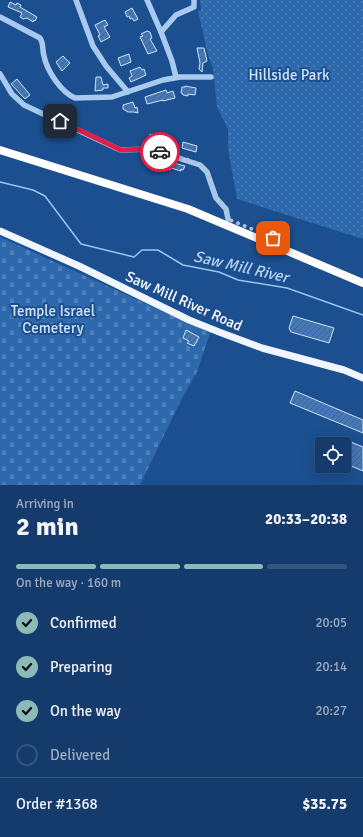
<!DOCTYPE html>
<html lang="en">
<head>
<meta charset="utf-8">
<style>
  body { margin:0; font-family:Signika,sans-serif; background:#214673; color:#f1f3f6; height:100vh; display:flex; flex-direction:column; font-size:15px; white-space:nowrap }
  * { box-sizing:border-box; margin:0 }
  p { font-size:13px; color:#9dadc1 }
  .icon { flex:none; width:22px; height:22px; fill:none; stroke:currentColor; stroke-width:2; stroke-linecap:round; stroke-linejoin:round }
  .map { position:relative; height:485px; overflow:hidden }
  .sheet { display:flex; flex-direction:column; background:#143b6b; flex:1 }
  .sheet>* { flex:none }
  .buttons { position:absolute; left:315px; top:437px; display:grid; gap:8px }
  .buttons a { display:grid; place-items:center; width:36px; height:36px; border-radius:4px; background:#143b6b; box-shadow:0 4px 16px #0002,0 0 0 1px #33557e; font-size:20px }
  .pin { position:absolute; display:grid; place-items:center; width:34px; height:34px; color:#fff; margin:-17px; border-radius:8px; box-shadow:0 2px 6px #0006 }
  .courier { position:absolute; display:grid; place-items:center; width:40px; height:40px; margin:-20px; border:3px solid #e11d48; border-radius:50%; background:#fff; color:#222; box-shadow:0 1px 5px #0007 }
  .summary em { font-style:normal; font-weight:800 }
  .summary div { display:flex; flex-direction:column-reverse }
  .summary { display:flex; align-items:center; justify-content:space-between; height:68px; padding:0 16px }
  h1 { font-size:26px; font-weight:800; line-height:30px }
  .bar { display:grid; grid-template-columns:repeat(4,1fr); gap:6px 4px; align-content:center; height:48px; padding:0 16px }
  .bar i { height:5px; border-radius:3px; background:#33557e }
  .bar .on { background:#8bbbb9 }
  .bar p { grid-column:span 4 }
  .line { display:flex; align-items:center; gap:10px; padding:0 16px; border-top:1px solid #33557e }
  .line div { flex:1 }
  ol { padding:0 16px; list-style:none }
  li { display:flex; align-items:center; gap:12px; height:44px }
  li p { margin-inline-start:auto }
  li .icon { padding:4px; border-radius:50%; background:#8bbbb9; color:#111; stroke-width:4 }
  li:last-child { color:#9dadc1 }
  li i { width:22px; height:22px; border:2px solid #33557e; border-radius:50% }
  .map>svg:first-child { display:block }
  .cemetery { fill:url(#cemetery-stones) }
  .park { fill:url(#park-dots) }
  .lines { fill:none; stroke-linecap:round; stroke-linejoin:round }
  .stream { stroke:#9cc4f0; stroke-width:1.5 }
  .building { fill:url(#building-hatch); stroke:#cfe3fa }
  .minor { stroke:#a9c9ee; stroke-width:5.5 }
  .major { stroke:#f0f6ff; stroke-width:7 }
  .highway { stroke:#fff; stroke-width:8 }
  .done { stroke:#afc1d8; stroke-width:4; stroke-dasharray:0 7.2 }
  .route { stroke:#e11d48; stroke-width:5 }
  .labels { text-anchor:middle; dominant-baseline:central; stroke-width:4; stroke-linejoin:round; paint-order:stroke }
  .park-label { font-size:15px; fill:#cfe3fa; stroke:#1b4f8f }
  .street-label { font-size:15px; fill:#fff; stroke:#1b4f8f }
  .water-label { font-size:16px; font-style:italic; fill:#b5d3f5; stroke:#1b4f8f }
</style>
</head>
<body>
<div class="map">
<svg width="363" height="485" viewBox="0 0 363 485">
  <defs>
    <pattern id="cemetery-stones" width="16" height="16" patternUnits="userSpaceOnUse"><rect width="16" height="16" fill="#2e69ad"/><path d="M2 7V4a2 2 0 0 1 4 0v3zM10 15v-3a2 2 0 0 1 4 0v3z" fill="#4d80b9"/></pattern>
    <pattern id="park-dots" width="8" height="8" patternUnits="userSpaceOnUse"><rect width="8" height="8" fill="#2e69ad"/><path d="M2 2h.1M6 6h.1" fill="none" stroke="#4d80b9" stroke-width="1.8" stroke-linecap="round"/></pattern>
    <pattern id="building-hatch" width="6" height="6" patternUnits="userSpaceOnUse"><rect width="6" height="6" fill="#4478b7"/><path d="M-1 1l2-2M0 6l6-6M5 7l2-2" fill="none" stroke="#486282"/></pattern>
  </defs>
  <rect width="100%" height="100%" fill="#1b4f8f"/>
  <path class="cemetery" d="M0 237 210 333 197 372 181 400 140 485H0Z"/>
  <path class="park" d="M200 0H363V239L237 199 228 149V129L217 107 213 68 208 55 198 11 201 10Z"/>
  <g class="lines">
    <path class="stream" d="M0 182 33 190 45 196 81 244 134 257 142 250H158L183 265 219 272 238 280 287 288 363 315"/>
  </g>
  <g class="building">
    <path d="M10 2 16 5 17 3 21 5 20 7 37 17 35 21 34 20 33 22 27 18 23 19 20 17 22 13 8 7Z"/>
    <path d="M132 8 138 19 134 21 132 18 130 19 129 16 127 17 125 12Z"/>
    <path d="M105 20 108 25 104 27 110 37 101 42 98 36 100 35 95 25Z"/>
    <path d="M147 31 150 32 152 38 150 39 157 51 148 54 140 37 143 36 141 34Z"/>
    <path d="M197 48H204L207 61 203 63 202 72 199 69 200 63Z"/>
    <path d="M129 54 131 62 121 66 118 58Z"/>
    <path d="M63 56 70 63 62 71 56 62Z"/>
    <path d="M140 67 142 70 144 69 146 75 131 82 129 78 132 76 130 71Z"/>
    <path d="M96 77H101L103 85 108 84V88H103V90L95 91Z"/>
    <path d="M17 79 30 95 25 99 11 84Z"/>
    <path d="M185 86 196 88 195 95 188 94V96L183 95V94L181 93 182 87H185Z"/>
    <path d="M166 90 167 93 173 91 175 98 163 101V100L147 104 145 97Z"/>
    <path d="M133 102 135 108 137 107 138 113 134 112H128L123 109V105Z"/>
    <path d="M150 134 167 139 165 145 148 141Z"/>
    <path d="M183 142 197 146 196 152 182 148Z"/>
    <path d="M166 159 171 160 170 162 185 166 183 170 181 169V171L171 168 170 170 166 168 164 166Z"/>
    <path d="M293 316 334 328 329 343 291 332 289 328Z"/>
    <path d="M186 330 199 337 194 346 187 343 189 341 183 338Z"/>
    <path d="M295 391 363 420V433L290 403Z"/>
    <path d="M339 437 363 447V471L344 463V444H336Z"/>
  </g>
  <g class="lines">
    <g class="minor">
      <path d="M76 0 93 46 106 66 128 92"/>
      <path d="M147 0 161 32 172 61 176 77"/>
      <path d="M0 17 40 38C44 44 42 50 44 56 47 71 61 92 75 98L112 97 163 80 180 77H211"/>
      <path d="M161 32 176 15 194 7V0"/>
      <path d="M0 74 12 94 24 105 116 148 121 150 150 149 200 165 207 172 216 198 226 209 228 219"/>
    </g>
    <path class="major" d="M0 231 79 266 189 320 219 332 262 348 344 370 363 378"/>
    <path class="highway" d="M0 150 188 209 363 283"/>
  </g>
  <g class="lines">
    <path class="done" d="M160 152C174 156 199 160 207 172L216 198 226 210 228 219 273 238"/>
    <path class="route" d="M60 121 121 150 145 149 160 152"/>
  </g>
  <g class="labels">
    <g class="park-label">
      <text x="289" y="75">Hillside Park</text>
      <text x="53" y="311">Temple Israel<tspan x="53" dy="17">Cemetery</tspan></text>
    </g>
    <g class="street-label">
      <text transform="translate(184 301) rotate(24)">Saw Mill River Road</text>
    </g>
    <g class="water-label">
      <text transform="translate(241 267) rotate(13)">Saw Mill River</text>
    </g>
  </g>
</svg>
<div class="buttons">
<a><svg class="icon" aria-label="locate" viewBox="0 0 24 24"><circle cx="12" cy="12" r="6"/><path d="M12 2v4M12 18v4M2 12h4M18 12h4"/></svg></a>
</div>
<div class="pin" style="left:273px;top:238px;background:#ea580c"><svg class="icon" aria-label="bag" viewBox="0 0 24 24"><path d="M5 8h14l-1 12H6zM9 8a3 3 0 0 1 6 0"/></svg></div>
<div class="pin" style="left:60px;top:121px;background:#1f2937"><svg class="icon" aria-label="home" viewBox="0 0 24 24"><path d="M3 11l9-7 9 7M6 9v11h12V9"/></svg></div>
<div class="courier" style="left:160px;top:152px"><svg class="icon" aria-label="car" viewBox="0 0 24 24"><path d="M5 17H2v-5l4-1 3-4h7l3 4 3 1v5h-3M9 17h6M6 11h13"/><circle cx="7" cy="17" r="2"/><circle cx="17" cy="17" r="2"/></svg></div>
</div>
<section class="sheet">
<div class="summary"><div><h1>2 min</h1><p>Arriving in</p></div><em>20:33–20:38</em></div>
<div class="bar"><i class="on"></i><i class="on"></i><i class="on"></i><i></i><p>On the way · 160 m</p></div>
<ol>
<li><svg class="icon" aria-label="check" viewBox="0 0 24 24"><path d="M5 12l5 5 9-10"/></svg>Confirmed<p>20:05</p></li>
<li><svg class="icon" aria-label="check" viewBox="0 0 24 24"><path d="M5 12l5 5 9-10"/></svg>Preparing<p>20:14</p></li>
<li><svg class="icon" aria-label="check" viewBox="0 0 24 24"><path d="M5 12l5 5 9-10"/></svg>On the way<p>20:27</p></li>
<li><i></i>Delivered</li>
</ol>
<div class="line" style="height:52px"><div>Order #1368</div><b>$35.75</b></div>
</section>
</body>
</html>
